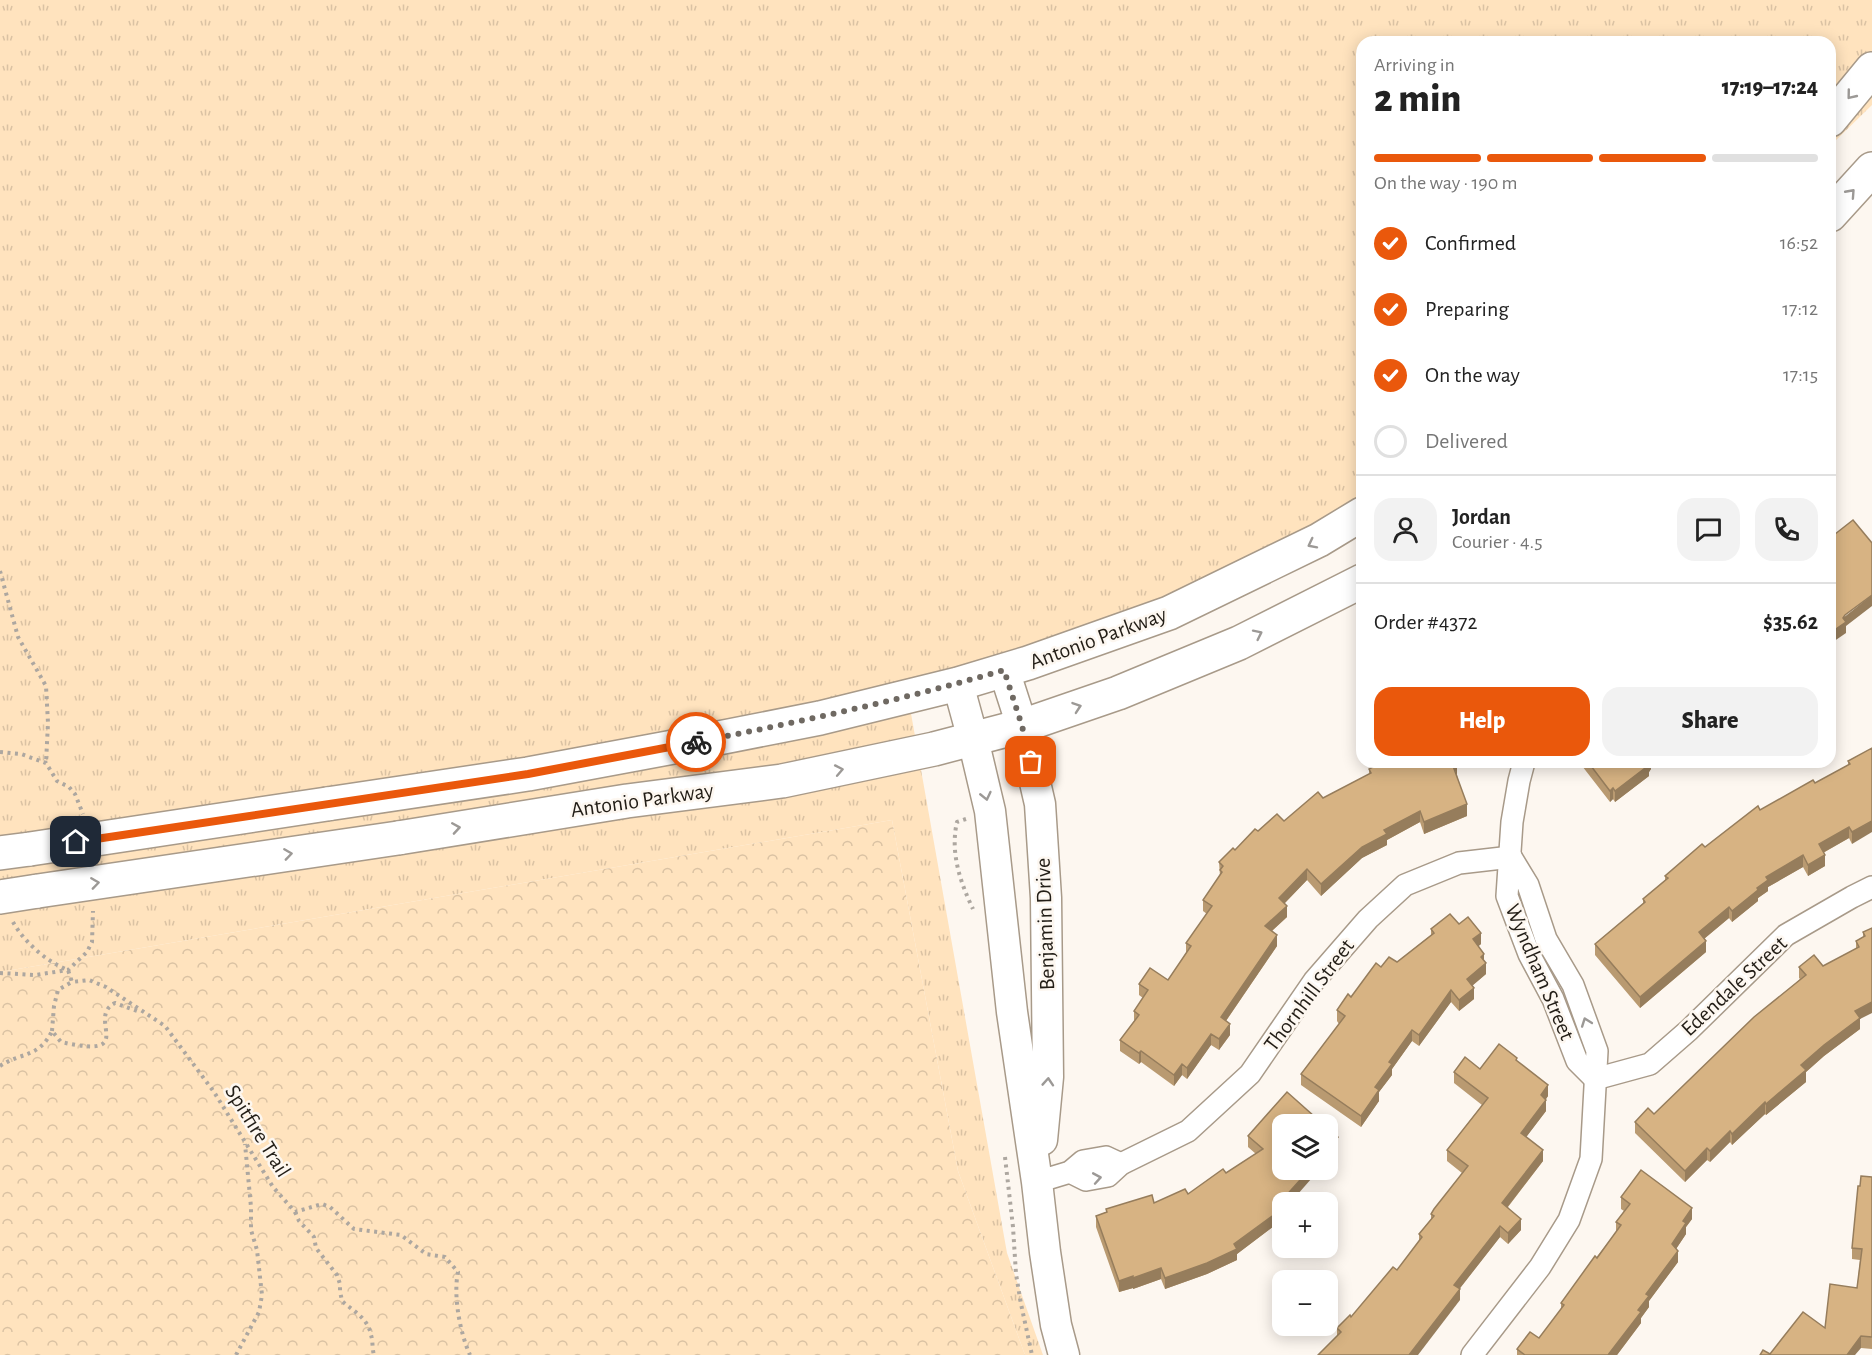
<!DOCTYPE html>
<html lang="en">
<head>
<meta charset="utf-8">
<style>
  body { margin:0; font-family:"Alegreya Sans",sans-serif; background:#f2f2f2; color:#222; height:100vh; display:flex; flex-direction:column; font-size:22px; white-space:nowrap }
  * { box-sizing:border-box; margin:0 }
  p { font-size:20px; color:#767676 }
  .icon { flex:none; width:33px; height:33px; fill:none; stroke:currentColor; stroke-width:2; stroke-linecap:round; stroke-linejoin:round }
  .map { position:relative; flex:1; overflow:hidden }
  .sheet { position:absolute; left:1356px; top:36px; width:480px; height:732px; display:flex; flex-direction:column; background:#fff; border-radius:18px; box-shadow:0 3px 15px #0003 }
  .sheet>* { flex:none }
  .fabs { position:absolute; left:1272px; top:1114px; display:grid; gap:12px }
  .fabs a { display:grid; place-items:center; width:66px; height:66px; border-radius:12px; background:#fff; box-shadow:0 3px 15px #0003; font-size:30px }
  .pin { position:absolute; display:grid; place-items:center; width:51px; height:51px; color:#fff; margin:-26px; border-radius:12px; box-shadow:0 3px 9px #0006 }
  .courier { position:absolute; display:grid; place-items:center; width:60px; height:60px; margin:-30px; border:4px solid #ea580c; border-radius:50%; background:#fff; color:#222; box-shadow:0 2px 8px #0007 }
  .summary em { font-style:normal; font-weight:800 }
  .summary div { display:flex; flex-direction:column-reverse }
  .summary { display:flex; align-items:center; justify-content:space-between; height:102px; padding:0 18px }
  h1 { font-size:39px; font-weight:800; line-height:45px }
  .bar { display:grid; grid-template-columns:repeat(4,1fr); gap:9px 6px; align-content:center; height:72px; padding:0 18px }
  .bar i { height:8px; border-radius:4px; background:#e0e0e0 }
  .bar .current { background:#ea580c }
  .bar p { grid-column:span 4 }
  .line { display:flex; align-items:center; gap:15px; padding:0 18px; border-top:2px solid #e0e0e0 }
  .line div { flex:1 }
  .round { display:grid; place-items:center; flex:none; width:63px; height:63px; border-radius:18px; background:#f2f2f2 }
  ol { padding:0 18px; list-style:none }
  li { display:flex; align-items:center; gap:18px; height:66px }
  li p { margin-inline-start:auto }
  li .icon { padding:6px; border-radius:50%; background:#ea580c; color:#fff; stroke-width:4 }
  li:last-child { color:#767676 }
  li i { width:33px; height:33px; border:3px solid #e0e0e0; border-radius:50% }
  .primary-button { display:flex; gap:12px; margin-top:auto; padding:12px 18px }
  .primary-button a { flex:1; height:69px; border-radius:18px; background:#ea580c; color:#fff; font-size:24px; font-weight:800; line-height:69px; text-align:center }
  .primary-button a+a { background:#f2f2f2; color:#222 }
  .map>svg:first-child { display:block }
  .grass { fill:url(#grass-tufts) }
  .park { fill:url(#park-crowns) }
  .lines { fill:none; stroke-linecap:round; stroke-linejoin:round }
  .minor-casing { stroke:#a89a89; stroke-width:24 }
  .secondary-casing { stroke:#a89a89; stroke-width:33 }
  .primary-casing { stroke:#a89a89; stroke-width:36 }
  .path { stroke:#ada7a0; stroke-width:4; stroke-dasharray:3 4.5; stroke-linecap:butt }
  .minor { stroke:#fff; stroke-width:21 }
  .secondary { stroke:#fff; stroke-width:30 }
  .primary { stroke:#fff; stroke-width:33 }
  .primary-bridge-casing { stroke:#a89a89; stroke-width:36; stroke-linecap:butt }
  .primary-bridge { stroke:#fff; stroke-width:33 }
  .wall { fill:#b99a71 }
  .shaded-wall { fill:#967d5c }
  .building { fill:#d7b383; stroke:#967d5c; stroke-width:1.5 }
  .oneway { stroke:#9c9996 }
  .done { stroke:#6f6962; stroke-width:6; stroke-dasharray:0 10.8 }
  .route { stroke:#ea580c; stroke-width:8 }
  .labels { text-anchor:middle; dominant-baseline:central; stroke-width:5; stroke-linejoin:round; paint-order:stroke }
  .street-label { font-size:22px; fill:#221d16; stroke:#fdf7f0 }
</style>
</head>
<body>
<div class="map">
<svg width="1872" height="1355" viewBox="0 0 1872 1355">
  <defs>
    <pattern id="grass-tufts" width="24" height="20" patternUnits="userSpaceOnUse" patternTransform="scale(1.5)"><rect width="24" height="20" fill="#ffe3be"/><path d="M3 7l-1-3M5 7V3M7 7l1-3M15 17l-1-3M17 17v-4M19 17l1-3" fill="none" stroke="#dac2a3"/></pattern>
    <pattern id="park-crowns" width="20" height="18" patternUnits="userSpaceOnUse" patternTransform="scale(1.5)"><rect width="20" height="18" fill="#ffe3be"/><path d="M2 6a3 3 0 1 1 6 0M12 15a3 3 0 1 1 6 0" fill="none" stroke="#dac2a3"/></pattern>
  </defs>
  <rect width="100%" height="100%" fill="#fdf7f0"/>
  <path class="grass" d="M0 0H1872V105L1830 146V42H1362V515L1176 621 907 691 1007 1253 1043 1355H1025L958 1171 892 820 0 972Z"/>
  <path class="park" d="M892 820 958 1171 1025 1355H0V972Z"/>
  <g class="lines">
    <g class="minor-casing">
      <g id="minor">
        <path d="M1524 762 1519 781 1512 822 1507 896 1529 954 1553 999 1577 1061 1595 1079"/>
        <path d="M1595 1079 1650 1064 1689 1030 1786 935 1852 897 1872 887"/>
        <path d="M1070 1172 1086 1180 1108 1176 1121 1164 1188 1131 1250 1074 1314 981 1368 919 1405 885 1459 863 1511 857"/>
        <path d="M1037 1182 1070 1172 1083 1161 1106 1157 1121 1164"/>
        <path d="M1472 1355 1540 1267 1569 1220 1591 1159 1597 1051 1573 985 1546 939 1528 885 1511 857"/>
      </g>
    </g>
    <g class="secondary-casing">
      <g id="secondary">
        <path d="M1004 670 1022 726 1040 804 1046 898 1048 1077 1042 1140"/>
        <path d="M958 684 973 739 990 811 1012 1012 1037 1182 1045 1252 1056 1325 1064 1355"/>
      </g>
    </g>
    <g class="primary-casing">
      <g id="primary">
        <path d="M1830 120 1872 69"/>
        <path d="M1830 215 1872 169"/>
        <path d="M327 804 528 774 668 748 820 718 958 684 1028 663 1169 613 1319 540 1362 514"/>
        <path d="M398 838 627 801 782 781 934 749 1022 726 1118 693 1239 643 1362 581"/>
        <path d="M0 853 30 849"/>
        <path d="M0 897 38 891"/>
      </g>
    </g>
    <g class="path">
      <path d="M0 571 18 637 46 686 48 723 46 763"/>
      <path d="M0 752 21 754 46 763 57 781 69 787 75 794 83 814"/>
      <path d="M966 819 957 822C950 852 960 882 973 909"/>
      <path d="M13 922C24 942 47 962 68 970L72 982 89 980 106 987 165 1026 214 1092 273 1187 295 1212 322 1204 330 1207 354 1229 401 1235 426 1254 445 1257 458 1272C453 1296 460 1333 470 1355"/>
      <path d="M0 973 35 975 68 970 87 952 92 942 93 911"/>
      <path d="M52 1031 54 1006 58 990 72 982"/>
      <path d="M0 1066C21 1052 39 1058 52 1031L61 1042C140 1060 85 1018 115 1003L140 1012"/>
      <path d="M1005 1157 1013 1227 1016 1274 1021 1304 1032 1355"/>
      <path d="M295 1212 299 1221 314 1237 316 1248 337 1275 340 1284V1291L342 1301C353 1311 368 1318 371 1335 373 1341 372 1348 374 1355"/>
      <path d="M236 1355 259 1312 262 1295 257 1250 251 1230V1207L245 1144"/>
    </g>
    <use href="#minor" class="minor"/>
    <use href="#secondary" class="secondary"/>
    <use href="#primary" class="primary"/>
    <g class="primary-bridge-casing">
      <g id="primary-bridge">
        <path d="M30 849 327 804"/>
        <path d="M38 891 398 838"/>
      </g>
    </g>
    <use href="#primary-bridge" class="primary-bridge"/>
  </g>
  <g class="wall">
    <path d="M1872 748 1852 844 1849 838 1823 853 1825 866 1808 876 1803 867 1768 887V891L1758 898V901L1732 922 1729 918 1704 939 1706 952 1640 1008 1595 955V944L1643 904V899L1665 880V876L1705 847 1760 810 1815 783 1848 765V761Z"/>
    <path d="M1579 762H1651V769L1649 772V776L1615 802 1613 799 1610 802Z"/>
    <path d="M1369 769 1457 775 1467 816 1424 834 1420 822 1387 840V845L1362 858 1321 896 1307 880 1284 904 1287 917 1272 931 1277 946 1226 1021 1230 1035 1219 1050 1211 1045 1187 1079 1182 1075 1174 1086 1141 1062 1139 1064 1120 1051V1040L1134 1021V1011L1143 998 1139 995V984L1168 980 1186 953V943L1207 914 1203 911V900L1220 876 1219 862 1258 831 1284 821 1323 798 1369 774Z"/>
    <path d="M1459 924 1481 944 1478 946 1484 960 1486 974 1472 986 1474 999 1459 1011 1451 1002 1419 1046 1412 1041 1392 1069V1075L1379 1092V1101L1361 1127 1301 1085V1074L1339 1024 1337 1021V1010L1381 967 1397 962 1431 935V929Z"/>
    <path d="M1872 928 1860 1019V1029L1824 1056 1806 1072V1082L1766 1115 1765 1114 1732 1145 1730 1142 1710 1162 1707 1160 1685 1182 1635 1133V1122L1654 1114 1800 979 1799 978V967L1823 966 1856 949V941L1863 937V932Z"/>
    <path d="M1517 1061 1548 1096 1546 1099V1111L1526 1137 1543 1161 1508 1207 1521 1230 1508 1244 1500 1237 1459 1289 1460 1300 1337 1336V1328L1351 1317 1397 1270 1419 1241V1234L1431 1219V1214L1462 1173 1447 1161V1150L1482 1105 1454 1083V1072L1480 1069Z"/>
    <path d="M1287 1092 1282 1220 1237 1254V1260L1207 1274 1165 1289 1161 1279 1133 1289V1288L1119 1292 1096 1227V1216L1106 1212V1209L1154 1203 1188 1194 1226 1173 1256 1154 1248 1147V1136Z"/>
    <path d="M1872 1177V1349L1861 1348 1770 1354 1825 1328 1857 1288 1860 1260 1852 1259V1248L1860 1186Z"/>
    <path d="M1621 1197 1692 1219 1686 1227V1234L1676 1249 1678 1262 1649 1301V1307L1641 1318V1323L1617 1355H1517V1349L1539 1338 1561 1310V1303L1616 1232V1222L1624 1211 1621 1209Z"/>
  </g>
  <g class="shaded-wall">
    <path d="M1872 595V606L1846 626V633L1830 644V633L1843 618Z"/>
    <path d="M1647 762H1651V769L1649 772V776L1615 802V791Z"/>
    <path d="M1457 765V776L1453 766Z"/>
    <path d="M1613 788V799L1610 802V791Z"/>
    <path d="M1467 804V816L1424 834V822Z"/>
    <path d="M1420 811V822L1387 840V845L1362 858 1321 896V884L1362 847 1384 830Z"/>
    <path d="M1872 821V832L1852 844V832Z"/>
    <path d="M1849 827V838L1819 855V844Z"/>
    <path d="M1803 855V867L1768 887V891L1758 898V901L1732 922V911L1757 888 1766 877Z"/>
    <path d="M1825 855V866L1808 876V865Z"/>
    <path d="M1307 869V880L1279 909V898Z"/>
    <path d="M1287 906V917L1265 937V926Z"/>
    <path d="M1729 907V918L1699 943V932Z"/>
    <path d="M1481 933V944L1473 951V939Z"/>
    <path d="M1277 935V946L1221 1028V1017Z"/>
    <path d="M1706 941V952L1640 1008V997Z"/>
    <path d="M1484 954V965L1486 963V974L1467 990V979L1481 957Z"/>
    <path d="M1474 988V999L1459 1011V1000Z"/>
    <path d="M1451 990V1002L1419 1046V1035Z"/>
    <path d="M1872 1002V1013L1860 1019V1029L1824 1056 1806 1072V1082L1766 1115V1104L1801 1065 1855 1011Z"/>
    <path d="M1230 1024V1035L1219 1050V1039Z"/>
    <path d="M1412 1030V1041L1392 1069V1075L1379 1092V1101L1361 1127V1116L1375 1087 1389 1062Z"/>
    <path d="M1211 1034V1045L1187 1079V1068Z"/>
    <path d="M1141 1051V1062L1139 1064V1053Z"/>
    <path d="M1182 1064V1075L1174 1086V1075Z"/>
    <path d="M1548 1085V1096L1541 1106V1095Z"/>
    <path d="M1546 1100V1111L1521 1144V1133Z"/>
    <path d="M1765 1102V1114L1732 1145V1134Z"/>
    <path d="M1730 1131V1142L1710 1162V1151Z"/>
    <path d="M1338 1137V1149L1328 1160V1149Z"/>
    <path d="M1707 1148V1160L1685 1182V1171Z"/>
    <path d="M1543 1150V1161L1502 1214V1203Z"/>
    <path d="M1309 1170H1319L1290 1203H1283V1199Z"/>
    <path d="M1692 1208V1219L1686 1227V1234L1672 1255V1244L1683 1221Z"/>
    <path d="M1282 1209V1220L1237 1254V1260L1207 1274 1165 1289V1278L1234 1244Z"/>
    <path d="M1521 1219V1230L1508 1244V1233Z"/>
    <path d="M1500 1226V1237L1454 1296V1285Z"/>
    <path d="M1678 1251V1262L1649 1301V1307L1641 1318V1323L1617 1355H1608L1638 1310 1646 1294Z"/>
    <path d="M1161 1268V1279L1133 1289V1278Z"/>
    <path d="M1133 1276V1288L1119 1292V1281Z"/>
    <path d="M1460 1289V1300L1418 1355H1409Z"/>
    <path d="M1861 1336V1348L1855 1355H1847Z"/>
  </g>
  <g class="building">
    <path d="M1853 520 1872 543V595L1845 615 1843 618 1846 622 1830 633V538Z"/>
    <path d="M1872 748V821L1852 832 1849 827 1819 844 1825 855 1808 865 1803 855 1766 877 1768 880 1757 888 1758 890 1732 911 1729 907 1699 932 1706 941 1640 997 1595 944 1645 902 1643 899 1668 878 1665 876 1702 844 1705 847 1758 806 1760 810 1813 780 1815 783 1850 764 1848 761Z"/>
    <path d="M1382 762H1456L1457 765 1453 766 1467 804 1424 822 1420 811 1384 830 1387 834 1362 847 1321 884 1307 869 1279 898 1287 906 1265 926 1277 935 1221 1017 1230 1024 1219 1039 1211 1034 1187 1068 1182 1064 1174 1075 1141 1051 1139 1053 1120 1040 1139 1015 1134 1011 1148 990 1139 984 1150 968 1168 980 1191 946 1186 943 1212 906 1203 900 1222 872 1220 870 1223 866 1219 862 1233 848 1235 850 1255 829 1258 831 1277 814 1284 821 1318 792 1323 798 1371 773 1369 769Z"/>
    <path d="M1588 762H1647L1649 765 1615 791 1613 788 1610 791Z"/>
    <path d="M1450 914 1459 924 1468 917 1481 933 1473 939 1484 954 1481 957 1486 963 1467 979 1474 988 1459 1000 1451 990 1419 1035 1412 1030 1389 1062 1392 1064 1375 1087 1379 1090 1361 1116 1301 1074 1345 1016 1337 1010 1348 994 1351 997 1376 963 1381 967 1389 957 1397 962 1434 933 1431 929Z"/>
    <path d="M1872 928V1002L1855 1011 1860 1018 1824 1045 1801 1065 1806 1070 1766 1104 1765 1102 1732 1134 1730 1131 1710 1151 1707 1148 1685 1171 1635 1122 1648 1108 1654 1114 1754 1017 1806 975 1799 967 1814 955 1823 966 1859 947 1856 941 1865 936 1863 932Z"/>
    <path d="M1499 1044 1517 1058 1516 1060 1548 1085 1541 1095 1546 1100 1521 1133 1543 1150 1502 1203 1521 1219 1508 1233 1500 1226 1454 1285 1460 1289 1409 1355H1318L1341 1332 1337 1328 1350 1315 1351 1317 1393 1267 1397 1270 1422 1237 1419 1234 1434 1216 1431 1214 1434 1209 1468 1166 1447 1150 1488 1098 1454 1072 1465 1057 1480 1069Z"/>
    <path d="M1287 1092 1324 1125H1282V1170H1309L1283 1199 1286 1203H1282V1209L1234 1244 1237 1249 1207 1263 1165 1278 1161 1268 1133 1278V1276L1119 1281 1096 1216 1107 1212 1106 1209 1152 1195 1154 1203 1185 1189 1188 1194 1223 1169 1226 1173 1263 1149 1248 1136Z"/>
    <path d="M1328 1129 1338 1137 1328 1149Z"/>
    <path d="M1641 1170 1692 1208 1683 1221 1686 1223 1672 1244 1678 1251 1646 1294 1649 1296 1638 1310 1641 1312 1608 1355H1525L1517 1349 1530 1332 1539 1338 1564 1305 1561 1303 1595 1256 1597 1258 1621 1225 1616 1222 1630 1204 1621 1197Z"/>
    <path d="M1861 1176 1872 1177V1337L1861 1336 1847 1355H1760L1763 1350 1770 1354 1803 1312 1825 1328 1830 1284 1857 1288 1862 1249 1852 1248 1858 1186H1860Z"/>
  </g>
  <defs><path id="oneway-chevron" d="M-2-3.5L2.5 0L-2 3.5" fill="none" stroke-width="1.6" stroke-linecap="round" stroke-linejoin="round" transform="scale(1.5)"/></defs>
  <g class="oneway">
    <use href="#oneway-chevron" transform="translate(1851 95) rotate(129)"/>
    <use href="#oneway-chevron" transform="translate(1851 193) rotate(-48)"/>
    <use href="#oneway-chevron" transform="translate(1312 544) rotate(153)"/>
    <use href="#oneway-chevron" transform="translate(1258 634) rotate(-26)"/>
    <use href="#oneway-chevron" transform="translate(1077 707) rotate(-19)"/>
    <use href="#oneway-chevron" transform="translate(839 770) rotate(-11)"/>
    <use href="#oneway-chevron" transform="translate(986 796) rotate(77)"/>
    <use href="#oneway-chevron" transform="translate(456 828) rotate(-9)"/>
    <use href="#oneway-chevron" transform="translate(288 854) rotate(-8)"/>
    <use href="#oneway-chevron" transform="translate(95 883) rotate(-8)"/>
    <use href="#oneway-chevron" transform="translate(1586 1022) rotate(-110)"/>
    <use href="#oneway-chevron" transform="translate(1048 1082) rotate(-86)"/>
    <use href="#oneway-chevron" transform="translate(1097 1178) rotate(-10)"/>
  </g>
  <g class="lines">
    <path class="done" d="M696 742C800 722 902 700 1004 670L1022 726 1031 762"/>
    <path class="route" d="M76 842 528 774 696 742"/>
  </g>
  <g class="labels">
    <g class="street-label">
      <text transform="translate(1098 638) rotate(-20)">Antonio Parkway</text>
      <text transform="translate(642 800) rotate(-8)">Antonio Parkway</text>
      <text transform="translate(1045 924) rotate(-92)">Benjamin Drive</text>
      <text transform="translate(1540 972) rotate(67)">Wyndham Street</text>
      <text transform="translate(1734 986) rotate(-43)">Edendale Street</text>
      <text transform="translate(1309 995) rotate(-53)">Thornhill Street</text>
      <text transform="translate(258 1131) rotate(58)">Spitfire Trail</text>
    </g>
  </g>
</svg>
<div class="fabs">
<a><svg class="icon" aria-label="layers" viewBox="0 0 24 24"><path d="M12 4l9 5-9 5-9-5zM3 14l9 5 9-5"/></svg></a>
<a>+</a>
<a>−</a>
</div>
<div class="pin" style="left:1031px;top:762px;background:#ea580c"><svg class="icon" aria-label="bag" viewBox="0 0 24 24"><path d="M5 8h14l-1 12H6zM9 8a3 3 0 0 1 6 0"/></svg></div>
<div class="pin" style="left:76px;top:842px;background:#1f2937"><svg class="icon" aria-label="home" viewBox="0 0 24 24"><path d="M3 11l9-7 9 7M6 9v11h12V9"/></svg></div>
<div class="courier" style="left:696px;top:742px"><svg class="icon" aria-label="bike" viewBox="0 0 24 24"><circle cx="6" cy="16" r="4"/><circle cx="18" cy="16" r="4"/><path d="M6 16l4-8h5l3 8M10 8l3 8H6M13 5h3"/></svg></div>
<section class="sheet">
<div class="summary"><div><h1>2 min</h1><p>Arriving in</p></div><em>17:19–17:24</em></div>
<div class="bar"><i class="current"></i><i class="current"></i><i class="current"></i><i></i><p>On the way · 190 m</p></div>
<ol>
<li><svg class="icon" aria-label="check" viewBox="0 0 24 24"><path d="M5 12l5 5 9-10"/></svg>Confirmed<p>16:52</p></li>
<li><svg class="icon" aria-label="check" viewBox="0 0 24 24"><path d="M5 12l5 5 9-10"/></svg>Preparing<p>17:12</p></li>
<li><svg class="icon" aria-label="check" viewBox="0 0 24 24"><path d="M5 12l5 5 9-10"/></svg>On the way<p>17:15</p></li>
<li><i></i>Delivered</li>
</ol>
<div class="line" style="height:108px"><a class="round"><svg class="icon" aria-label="person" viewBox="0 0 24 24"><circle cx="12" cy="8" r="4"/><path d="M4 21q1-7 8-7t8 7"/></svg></a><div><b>Jordan</b><p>Courier · 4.5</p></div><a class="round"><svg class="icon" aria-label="chat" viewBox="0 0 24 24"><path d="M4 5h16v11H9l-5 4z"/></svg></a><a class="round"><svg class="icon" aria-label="phone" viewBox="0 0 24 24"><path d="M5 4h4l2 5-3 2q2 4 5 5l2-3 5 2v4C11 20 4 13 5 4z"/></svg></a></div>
<div class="line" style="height:78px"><div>Order #4372</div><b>$35.62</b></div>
<div class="primary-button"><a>Help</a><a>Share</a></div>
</section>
</div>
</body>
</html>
